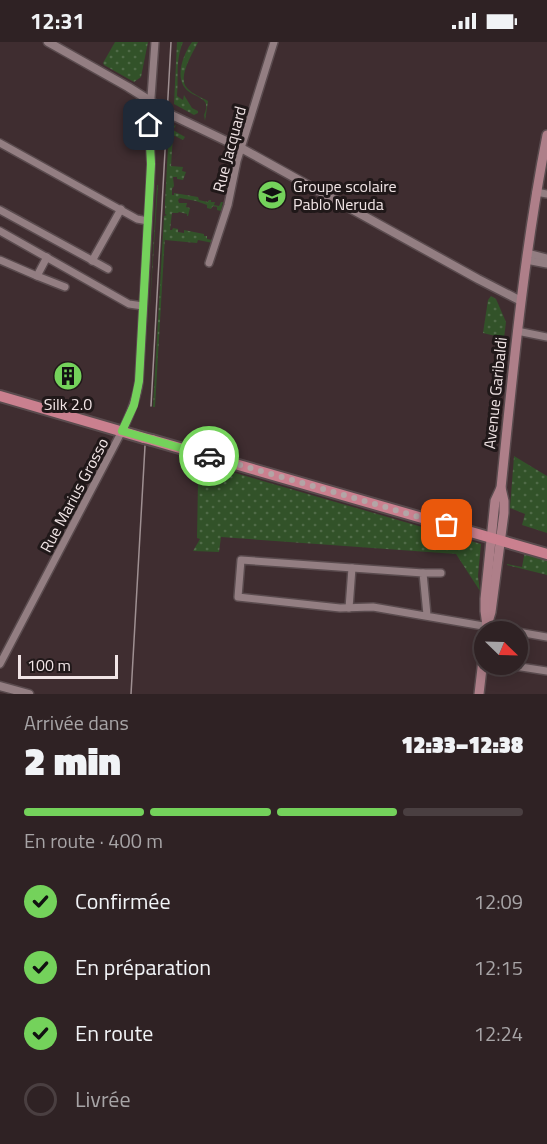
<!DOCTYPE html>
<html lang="fr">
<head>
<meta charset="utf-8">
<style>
  body { margin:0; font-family:"Titillium Web",sans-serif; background:#372a2c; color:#f1f3f6; height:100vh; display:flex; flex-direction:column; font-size:22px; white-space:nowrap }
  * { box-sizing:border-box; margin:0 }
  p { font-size:20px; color:#a7a4a6 }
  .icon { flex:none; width:33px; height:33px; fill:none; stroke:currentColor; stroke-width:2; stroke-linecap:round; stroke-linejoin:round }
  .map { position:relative; height:652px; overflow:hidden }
  .sheet { display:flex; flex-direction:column; background:#2f2224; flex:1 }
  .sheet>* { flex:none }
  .needle { width:39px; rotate:113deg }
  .tools { position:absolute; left:474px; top:579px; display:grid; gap:12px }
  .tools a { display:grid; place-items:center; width:54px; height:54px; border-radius:50%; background:#2f2224; box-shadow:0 3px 15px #0003,0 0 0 2px #4a3f41; font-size:30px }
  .scale { position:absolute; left:18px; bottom:15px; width:100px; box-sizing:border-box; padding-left:6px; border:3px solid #f1e5e6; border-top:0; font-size:16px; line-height:21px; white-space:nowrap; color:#f1e5e6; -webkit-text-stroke:4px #201819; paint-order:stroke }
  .pin { position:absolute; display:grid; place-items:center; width:51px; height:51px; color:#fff; margin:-26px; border-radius:12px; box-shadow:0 3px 9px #0006 }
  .courier { position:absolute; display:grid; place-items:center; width:60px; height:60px; margin:-30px; border:4px solid #74d25b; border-radius:50%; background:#fff; color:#222; box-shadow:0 2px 8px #0007 }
  .overview em { font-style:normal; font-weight:800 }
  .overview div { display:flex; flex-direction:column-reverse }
  .overview { display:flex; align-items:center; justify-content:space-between; height:102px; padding:0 24px }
  h1 { font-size:39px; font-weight:800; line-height:45px }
  .bar { display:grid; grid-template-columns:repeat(4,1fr); gap:9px 6px; align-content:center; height:72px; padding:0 24px }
  .bar i { height:8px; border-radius:4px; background:#4a3f41 }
  .bar .on { background:#74d25b }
  .bar p { grid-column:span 4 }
  ol { padding:0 24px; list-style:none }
  li { display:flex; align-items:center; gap:18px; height:66px }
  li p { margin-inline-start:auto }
  li .icon { padding:6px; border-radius:50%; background:#74d25b; color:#111; stroke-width:4 }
  li:last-child { color:#a7a4a6 }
  li i { width:33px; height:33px; border:3px solid #4a3f41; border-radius:50% }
  .status { display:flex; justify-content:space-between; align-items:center; height:42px; padding:0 30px; background:#2f2224; direction:ltr }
  .status svg { height:16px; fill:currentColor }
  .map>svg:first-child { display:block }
  .grass { fill:url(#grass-dots) }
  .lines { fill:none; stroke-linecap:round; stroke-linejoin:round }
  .minor-casing { stroke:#5a4b4e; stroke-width:10 }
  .tertiary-casing { stroke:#5a4b4e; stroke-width:11 }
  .secondary-casing { stroke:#5a4b4e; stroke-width:12 }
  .primary-casing { stroke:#5a4b4e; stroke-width:14 }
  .minor { stroke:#937e82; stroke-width:7 }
  .tertiary { stroke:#937e82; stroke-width:8 }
  .secondary { stroke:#ae7f89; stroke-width:9 }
  .primary { stroke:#ca808f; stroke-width:10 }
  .tram { stroke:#9f9092; stroke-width:1.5 }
  .primary-bridge-casing { stroke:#5a4b4e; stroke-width:14; stroke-linecap:butt }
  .primary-bridge { stroke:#ca808f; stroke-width:10 }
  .done { stroke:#b3a5a6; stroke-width:6; stroke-dasharray:0 10.8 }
  .route { stroke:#74d25b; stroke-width:8 }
  .labels { text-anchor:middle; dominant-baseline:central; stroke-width:6; stroke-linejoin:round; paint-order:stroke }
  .street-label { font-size:16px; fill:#f1e5e6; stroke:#201819 }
  .poi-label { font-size:16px; fill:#f1e5e6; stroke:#201819; text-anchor:start }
</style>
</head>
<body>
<div class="status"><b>12:31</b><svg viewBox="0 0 49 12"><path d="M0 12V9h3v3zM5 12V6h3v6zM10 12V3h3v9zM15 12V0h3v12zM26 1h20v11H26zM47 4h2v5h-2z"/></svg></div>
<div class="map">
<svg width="547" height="652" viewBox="0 0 547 652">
  <defs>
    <pattern id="grass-dots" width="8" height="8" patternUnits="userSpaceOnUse" patternTransform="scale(1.5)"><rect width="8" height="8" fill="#325229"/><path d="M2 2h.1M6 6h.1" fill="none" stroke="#506b48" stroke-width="1.8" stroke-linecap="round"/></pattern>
  </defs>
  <rect width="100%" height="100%" fill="#3f2d30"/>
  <g class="grass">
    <path d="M115 0H148L141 35 134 40 104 23 103 21Z"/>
    <path d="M177 0H183C175 20 179 34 177 54L183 58 184 53 192 66 198 69V71L194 73 174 62Z"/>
    <path d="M192 0H198C193 11 177 35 187 46 192 52 201 55 208 59L205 79 204 73C213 54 194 57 185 46 175 33 184 11 192 0Z"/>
    <path d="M171 80 174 84 176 83 173 88 185 95 183 98 173 93 171 124 183 125 182 129 186 130 183 138 177 137V135H173L174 144 172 147V153H174V151L198 155 199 158 208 160 209 158H211V160H215L214 163 219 164 221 160H223L221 169 217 168V165L213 164 211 167 207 166V163L196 159 180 156 178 158 179 161H187L186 165 190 166 188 174H187V172L179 170 178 171H172L170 188H172L173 186 178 187V190L184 191V188L204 192V194H207V197L212 198 213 196H214L213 201 198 198 197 201 165 198V194L155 365H153L164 174 167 173 165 172V161L169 86Z"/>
    <path d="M157 143H158L148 293Z"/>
    <path d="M491 254 496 257 506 280 504 296 483 291 488 258Z"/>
    <path d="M514 414 547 434V491L522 483 525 472 510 466Z"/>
    <path d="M204 422 481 502 478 534 480 549 456 512 221 495 219 510 193 509 200 497 197 496 198 441H203Z"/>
    <path d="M525 509 547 515V533L507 523V522L522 525Z"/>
  </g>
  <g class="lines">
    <g class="minor-casing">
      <g id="minor">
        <path d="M0 101 137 177 148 179"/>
        <path d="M536 150 547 152"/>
        <path d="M0 168 108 227"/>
        <path d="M0 189 129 262 143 264"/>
        <path d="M527 211 547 216"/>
        <path d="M0 218 37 234 47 215"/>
        <path d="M526 218 547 222"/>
        <path d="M92 219 121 167"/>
        <path d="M209 221 228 163 237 119 274 0"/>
        <path d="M37 234 65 245"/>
        <path d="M517 289 547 295"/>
        <path d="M423 531H441"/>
        <path d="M349 566 352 526"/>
        <path d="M427 573 423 531 241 518 238 555 340 566 373 565 547 595"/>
        <path d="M0 622 122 389C130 373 137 357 139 339L150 144 151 122 149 83 155 0"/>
        <path d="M501 622 547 629"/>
      </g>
    </g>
    <g class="tertiary-casing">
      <g id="tertiary">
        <path d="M48 0 128 45 152 60 159 67 241 106 478 237 521 259"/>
        <path d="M0 644 29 652"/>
      </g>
    </g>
    <g class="secondary-casing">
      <g id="secondary">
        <path d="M488 580 491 570 504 471V459L501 446"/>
        <path d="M487 584 485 569V557L495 459 501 446C513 328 524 210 547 93"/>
        <path d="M479 652 484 609"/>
      </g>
    </g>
    <g class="primary-casing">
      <g id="primary">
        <path d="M0 354 144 396"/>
        <path d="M152 398 547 512"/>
      </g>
    </g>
    <use href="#minor" class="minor"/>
    <use href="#tertiary" class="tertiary"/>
    <use href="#secondary" class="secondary"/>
    <use href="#primary" class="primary"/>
    <g class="tram">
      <path d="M151 364 171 0"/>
      <path d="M131 652 145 404"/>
    </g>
    <g class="primary-bridge-casing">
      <path id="primary-bridge" d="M144 396 152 398"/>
    </g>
    <use href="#primary-bridge" class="primary-bridge"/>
  </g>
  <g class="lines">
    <path class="done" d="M209 414 447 483"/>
    <path class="route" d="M149 83 151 122 139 339 134 363 122 389 209 414"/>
  </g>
  <defs>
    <g id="school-disc" transform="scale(1.5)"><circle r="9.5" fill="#74d25b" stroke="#201819"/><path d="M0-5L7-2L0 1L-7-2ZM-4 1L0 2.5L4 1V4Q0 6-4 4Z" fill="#111"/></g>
    <g id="building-disc" transform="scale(1.5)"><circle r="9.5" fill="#74d25b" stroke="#201819"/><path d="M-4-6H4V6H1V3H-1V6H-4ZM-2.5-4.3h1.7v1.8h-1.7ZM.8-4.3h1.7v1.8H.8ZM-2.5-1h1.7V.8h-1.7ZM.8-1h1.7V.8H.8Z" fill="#111"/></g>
  </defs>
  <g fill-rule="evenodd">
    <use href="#school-disc" x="272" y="153"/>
    <use href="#building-disc" x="68" y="334"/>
  </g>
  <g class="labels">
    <g class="street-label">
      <text transform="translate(229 107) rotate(-75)">Rue Jacquard</text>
      <text transform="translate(495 351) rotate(-84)">Avenue Garibaldi</text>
      <text transform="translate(74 453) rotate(-62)">Rue Marius Grosso</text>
    </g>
    <g class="poi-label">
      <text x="293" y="144">Groupe scolaire<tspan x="293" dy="18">Pablo Neruda</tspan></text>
      <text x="68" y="362" text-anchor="middle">Silk 2.0</text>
    </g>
  </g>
</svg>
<div class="tools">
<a><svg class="needle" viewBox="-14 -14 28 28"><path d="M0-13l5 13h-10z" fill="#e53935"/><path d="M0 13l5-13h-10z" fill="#a7a4a6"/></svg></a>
</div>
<div class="scale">100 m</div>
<div class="pin" style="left:447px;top:483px;background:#ea580c"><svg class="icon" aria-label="bag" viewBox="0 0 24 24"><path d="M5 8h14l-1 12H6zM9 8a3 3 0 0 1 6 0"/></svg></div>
<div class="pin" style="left:149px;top:83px;background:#1f2937"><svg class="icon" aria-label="home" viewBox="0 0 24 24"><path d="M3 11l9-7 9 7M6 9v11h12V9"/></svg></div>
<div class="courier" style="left:209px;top:414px"><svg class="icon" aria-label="car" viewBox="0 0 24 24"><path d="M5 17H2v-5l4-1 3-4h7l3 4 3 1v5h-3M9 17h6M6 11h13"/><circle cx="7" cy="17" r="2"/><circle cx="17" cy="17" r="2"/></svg></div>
</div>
<section class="sheet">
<div class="overview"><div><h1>2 min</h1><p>Arrivée dans</p></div><em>12:33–12:38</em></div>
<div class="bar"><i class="on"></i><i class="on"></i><i class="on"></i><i></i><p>En route · 400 m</p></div>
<ol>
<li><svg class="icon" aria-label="check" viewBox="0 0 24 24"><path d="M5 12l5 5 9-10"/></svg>Confirmée<p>12:09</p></li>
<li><svg class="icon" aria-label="check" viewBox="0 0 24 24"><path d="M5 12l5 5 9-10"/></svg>En préparation<p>12:15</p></li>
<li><svg class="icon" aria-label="check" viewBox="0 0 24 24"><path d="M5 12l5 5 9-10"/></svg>En route<p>12:24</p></li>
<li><i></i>Livrée</li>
</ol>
</section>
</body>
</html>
